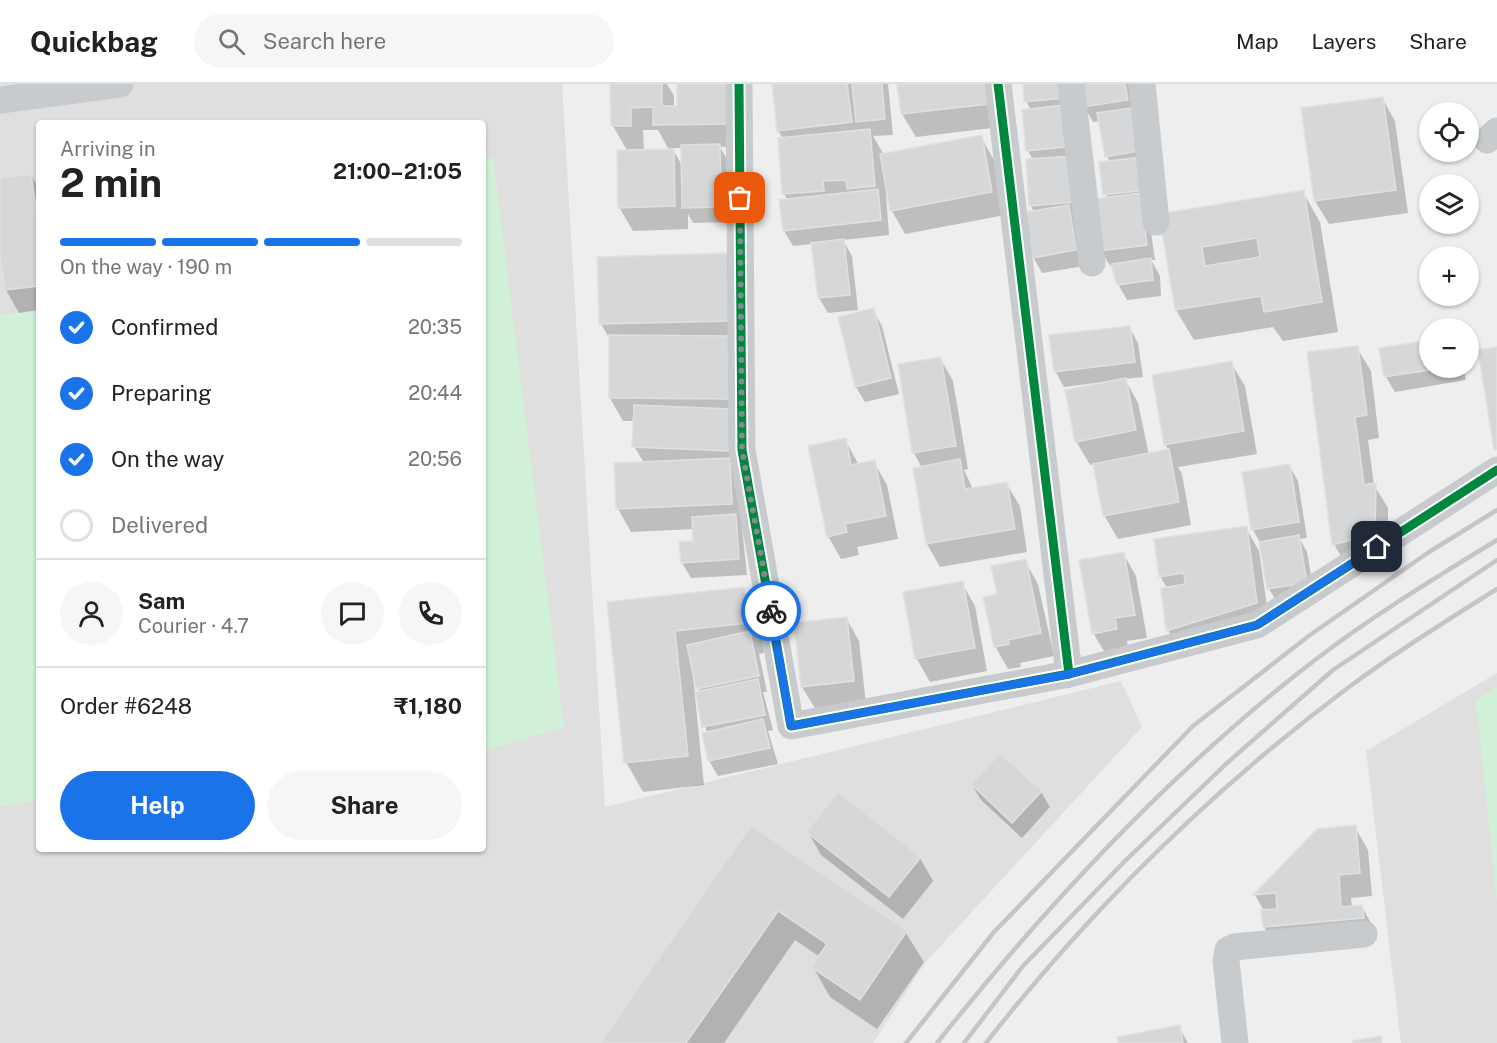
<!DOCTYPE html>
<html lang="en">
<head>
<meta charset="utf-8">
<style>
  body { margin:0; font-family:"Public Sans",sans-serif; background:#f6f6f6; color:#222; height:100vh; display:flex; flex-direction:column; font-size:22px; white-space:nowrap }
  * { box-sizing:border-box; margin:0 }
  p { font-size:20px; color:#767676 }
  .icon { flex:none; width:33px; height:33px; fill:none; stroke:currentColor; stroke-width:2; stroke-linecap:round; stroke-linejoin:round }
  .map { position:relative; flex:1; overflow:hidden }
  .details { position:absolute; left:36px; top:36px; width:450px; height:732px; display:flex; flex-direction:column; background:#fff; border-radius:6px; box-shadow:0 2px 4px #0004 }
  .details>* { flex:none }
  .fabs { position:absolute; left:1419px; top:18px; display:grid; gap:12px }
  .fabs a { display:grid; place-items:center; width:60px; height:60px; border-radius:50%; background:#fff; box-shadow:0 2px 4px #0004; font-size:30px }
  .pin { position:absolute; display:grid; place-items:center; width:51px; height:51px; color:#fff; margin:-26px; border-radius:12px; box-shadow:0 3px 9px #0006 }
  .courier { position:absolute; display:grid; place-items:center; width:60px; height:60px; margin:-30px; border:4px solid #1a73e8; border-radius:50%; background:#fff; color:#222; box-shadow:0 2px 8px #0007 }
  .summary em { font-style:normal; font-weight:700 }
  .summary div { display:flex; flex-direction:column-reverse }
  .summary { display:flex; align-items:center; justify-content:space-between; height:102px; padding:0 24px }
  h1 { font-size:39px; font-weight:700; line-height:45px }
  .bar { display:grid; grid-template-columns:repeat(4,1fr); gap:9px 6px; align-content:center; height:72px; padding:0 24px }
  .bar i { height:8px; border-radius:4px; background:#e0e0e0 }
  .bar .active { background:#1a73e8 }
  .bar p { grid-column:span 4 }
  .line { display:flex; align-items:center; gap:15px; padding:0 24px; border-top:2px solid #e0e0e0 }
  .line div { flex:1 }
  .round { display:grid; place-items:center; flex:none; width:63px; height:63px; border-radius:32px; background:#f6f6f6 }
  ol { padding:0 24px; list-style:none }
  li { display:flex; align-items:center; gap:18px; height:66px }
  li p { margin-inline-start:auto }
  li .icon { padding:6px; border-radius:50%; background:#1a73e8; color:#fff; stroke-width:4 }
  li:last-child { color:#767676 }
  li i { width:33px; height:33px; border:3px solid #e0e0e0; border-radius:50% }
  .primary-button { display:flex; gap:12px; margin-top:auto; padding:12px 24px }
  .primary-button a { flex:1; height:69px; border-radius:36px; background:#1a73e8; color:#fff; font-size:24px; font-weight:700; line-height:69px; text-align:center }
  .primary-button a+a { background:#f6f6f6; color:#222 }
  header { display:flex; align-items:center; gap:36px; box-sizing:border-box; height:84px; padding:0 30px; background:#fff; border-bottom:2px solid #e0e0e0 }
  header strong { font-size:28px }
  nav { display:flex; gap:33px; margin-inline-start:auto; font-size:21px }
  .search { width:420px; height:54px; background:#f6f6f6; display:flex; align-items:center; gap:15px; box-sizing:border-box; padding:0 21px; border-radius:33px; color:#767676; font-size:22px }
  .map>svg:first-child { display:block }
  .education { fill:#e0dfe0; fill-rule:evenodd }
  .green { fill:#d0f1d7 }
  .shadow { fill:#0003; fill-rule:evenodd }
  .building { fill:#d6d7d9; stroke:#e0e0e1; stroke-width:1.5; fill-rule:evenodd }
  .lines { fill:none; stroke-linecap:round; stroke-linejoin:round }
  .minor { stroke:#c7cbce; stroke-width:27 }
  .rail { stroke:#c3c5c7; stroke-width:4.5 }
  .cycleway-casing { stroke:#fff; stroke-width:13 }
  .cycleway { stroke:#00873e; stroke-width:9 }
  .done { stroke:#808b8f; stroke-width:6; stroke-dasharray:0 10.8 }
  .route { stroke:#1a73e8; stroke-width:8 }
</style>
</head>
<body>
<header>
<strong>Quickbag</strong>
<div class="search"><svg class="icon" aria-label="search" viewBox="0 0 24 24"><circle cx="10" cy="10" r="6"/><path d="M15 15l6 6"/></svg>Search here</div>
<nav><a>Map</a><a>Layers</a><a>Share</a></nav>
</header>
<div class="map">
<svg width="1497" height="959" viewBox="0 0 1497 959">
  <rect width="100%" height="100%" fill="#efeeee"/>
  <g class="education">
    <path d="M0 0H562L605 723 1121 597 1142 643 925 879 873 959H0ZM39 39H483V765H39Z"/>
    <path d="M1497 589V959H1401L1366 667Z"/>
  </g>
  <g class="green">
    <path d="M483 74H493L564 643 483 667Z"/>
    <path d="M39 226V716L0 722V231Z"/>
    <path d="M1497 603V817L1476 616Z"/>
  </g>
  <g class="shadow">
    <path d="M612 0H667L674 12V23H679L678 0H737L744 62 720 63 728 77 729 138 693 139 688 130V145L633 147 619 123 628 68 613 42ZM643 46H658L669 66 644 67ZM672 64H683V83Z"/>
    <path d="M773 0H888L893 51 873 52 884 71 981 53 994 76 1005 131 905 150 892 127 889 111H886L889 151 843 156 852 172 858 226 828 229 819 214 812 160 793 162 784 147 788 117 784 110 783 55 778 46Z"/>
    <path d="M899 0H996L1001 43 916 53 902 30Z"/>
    <path d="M1024 0H1070L1084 182 1042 189 1033 173 1034 128 1031 122 1033 76 1028 67 1031 26 1026 17Z"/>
    <path d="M1081 0H1130L1155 176H1151L1160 192 1161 212 1127 216 1118 200 1113 181 1110 182 1101 166 1109 78 1100 37 1093 38 1084 22Z"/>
    <path d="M1382 14 1395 37 1408 129 1329 140 1315 117 1303 25Z"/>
    <path d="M31 91 39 106V226L19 229 6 206 0 161V96Z"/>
    <path d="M1303 108 1320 138 1338 248 1283 257 1273 243 1194 256 1176 226 1161 131Z"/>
    <path d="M730 170 744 443H742L747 491 691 494 682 479 695 459 694 445 631 448 618 425 644 379 634 362 635 337H623L610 314 611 257 601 240Z"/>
    <path d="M873 226 882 242 899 310 865 318 856 303Z"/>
    <path d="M1129 243 1138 259 1143 293 1125 295 1138 319 1149 371 1169 367 1165 360 1231 279 1245 302 1257 370 1178 383 1182 390 1191 441 1118 455 1104 431 1094 380 1090 381 1076 357 1103 298 1064 303 1055 287Z"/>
    <path d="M1357 264 1371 287 1379 354 1368 356 1374 401 1388 424V473L1347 483 1334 460Z"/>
    <path d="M1381 265 1430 284H1463L1466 296 1395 308 1386 293Z"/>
    <path d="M940 274 953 297 968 385 964 386 973 405 1006 399 1020 422 1027 468 940 483 927 460 922 384 914 369Z"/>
    <path d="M845 356 859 381 874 378 887 401 898 455 857 463 859 471 841 475 828 452Z"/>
    <path d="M1289 381 1298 397 1307 454 1300 455 1307 468 1315 514 1278 520 1269 505 1261 460 1253 446 1244 389Z"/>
    <path d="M1246 444 1259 467 1270 542 1181 569 1168 546 1167 504 1160 492Z"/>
    <path d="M1123 469 1136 492 1147 554 1127 557 1129 568 1107 572 1093 549Z"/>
    <path d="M1025 477 1038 500 1054 572 1020 579 1021 583 1008 585 995 562 999 511Z"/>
    <path d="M962 499 975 522 987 587 930 598 917 575Z"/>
    <path d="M743 505 761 535 764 569 759 570 767 608H763L773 646 768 647 778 680 718 692 709 677 704 650 707 649 697 613H695L704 701 643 708 626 678 609 519ZM695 591 700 609 695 610 693 592Z"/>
    <path d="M846 534 859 557 866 620 816 626 802 603Z"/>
    <path d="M1000 671 1041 708 1050 723 1022 754 981 716 972 701Z"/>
    <path d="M751 743 906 849 924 878 877 945 830 913 813 883 820 873 795 856 724 959H602Z"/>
    <path d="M1355 743 1368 766 1372 812 1351 814 1352 824 1362 823 1375 846 1377 856 1278 866 1264 843V827L1255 811 1318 746Z"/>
    <path d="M808 748 920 774 933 797 903 835 821 771Z"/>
    <path d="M1179 943 1188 959H1120Z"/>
  </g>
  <g class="building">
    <path d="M610 0H662V22H677V0H731L732 40 653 41V23L631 24V42H611Z"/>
    <path d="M772 0H847L852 38 777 47Z"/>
    <path d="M852 0H882L885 35 856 38Z"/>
    <path d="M897 0H987L989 20 901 30Z"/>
    <path d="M1023 0H1064L1065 14 1024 18Z"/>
    <path d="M1079 0H1125L1128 16 1083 23Z"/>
    <path d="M1383 13 1396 106 1314 117 1301 24Z"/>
    <path d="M1062 21 1066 63 1026 67 1022 26Z"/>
    <path d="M1138 23 1145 66 1105 73 1097 29Z"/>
    <path d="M870 45 875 102 847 105 846 96 823 97 824 107 782 110 778 54Z"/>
    <path d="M982 51 992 108 890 127 880 70Z"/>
    <path d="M720 60 721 123 682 124 681 61Z"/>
    <path d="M674 65 675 122 618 124 617 66Z"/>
    <path d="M1074 72 1077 118 1029 122 1026 75Z"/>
    <path d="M1142 73 1146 106 1103 111 1099 78Z"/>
    <path d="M31 90 39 145V202L5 206 0 172V94Z"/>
    <path d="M878 105 881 136 783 147 779 116Z"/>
    <path d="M1304 106 1322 218 1264 228 1261 212 1175 226 1159 130ZM1257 154 1260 173 1205 182 1202 163Z"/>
    <path d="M1141 109 1147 161 1100 167 1094 115Z"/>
    <path d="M1069 121 1076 166 1032 174 1025 128Z"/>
    <path d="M844 155 850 211 818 214 811 159Z"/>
    <path d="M731 169 733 237 599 240 597 173Z"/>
    <path d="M1151 174 1153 196 1117 201 1111 180Z"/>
    <path d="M874 224 891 294 855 303 838 233Z"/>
    <path d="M1130 242 1135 278 1054 288 1049 251Z"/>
    <path d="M609 251 730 252 729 315 609 314Z"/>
    <path d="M1430 256V284H1443L1384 293 1379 264Z"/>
    <path d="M1358 262 1367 331 1355 333 1364 401 1376 399 1375 450 1332 461 1307 268Z"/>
    <path d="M1497 263V365L1494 366 1478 266Z"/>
    <path d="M941 273 956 362 912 369 898 280Z"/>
    <path d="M1232 277 1244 347 1164 361 1152 291Z"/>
    <path d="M1126 294 1136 346 1075 358 1065 306Z"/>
    <path d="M634 321 731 325 729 367 632 363Z"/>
    <path d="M846 354 851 381 875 376 886 432 845 440 847 448 827 453 808 362Z"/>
    <path d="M1169 365 1179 418 1103 432 1093 380Z"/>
    <path d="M730 374 732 420 616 425 614 379Z"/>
    <path d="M960 375 965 405 1007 398 1015 445 926 460 913 384Z"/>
    <path d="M1290 380 1299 438 1251 446 1242 388Z"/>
    <path d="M736 430 739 475 681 479 679 458 693 457 692 433Z"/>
    <path d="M1247 442 1257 519 1166 547 1161 504 1185 500 1184 489 1159 493 1154 455Z"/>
    <path d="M1299 451 1307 499 1267 505 1259 458Z"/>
    <path d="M1124 468 1135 531 1115 534 1117 545 1092 550 1079 476Z"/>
    <path d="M1026 475 1041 549 1008 556 1009 560 994 563 983 513 997 510 991 482Z"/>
    <path d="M963 497 975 564 915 575 903 508Z"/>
    <path d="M744 503 748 539 675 547 688 672 624 679 607 518Z"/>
    <path d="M847 533 854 597 801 603 794 539Z"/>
    <path d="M750 547 759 592 696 605 687 561Z"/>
    <path d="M758 595 765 631 702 643 695 608Z"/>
    <path d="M763 635 770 664 708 677 702 649Z"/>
    <path d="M1000 669 1042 707 1012 739 971 700Z"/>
    <path d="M838 708 921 773 889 813 806 748Z"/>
    <path d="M751 741 907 847 860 916 811 883 827 860 778 827 686 959H600Z"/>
    <path d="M1356 741 1360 789 1339 791 1341 823 1362 821 1364 834 1263 843 1261 826 1277 825 1276 809 1253 811 1317 745Z"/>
    <path d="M1180 941 1183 959H1118L1117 953Z"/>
    <path d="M1381 952 1382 959H1353V957Z"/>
  </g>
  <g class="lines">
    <g class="minor">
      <path d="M739 0 742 366 791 642 1069 590 1257 541 1497 386"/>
      <path d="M998 0 1069 590"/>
      <path d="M1071 0 1092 179"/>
      <path d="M1142 0 1156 138"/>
      <path d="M0 16 120 0"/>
      <path d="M1487 56 1497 47"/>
      <path d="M1235 959 1226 877 1228 866 1234 863 1364 850"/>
    </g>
    <g class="rail">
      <path d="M906 959 994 848 1193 642 1310 551 1429 468 1497 426"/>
      <path d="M937 959C1049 818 1175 682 1319 573 1375 530 1437 493 1497 456"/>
      <path d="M964 959 1023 882 1125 777 1226 680 1333 586 1497 476"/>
      <path d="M986 959C1090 826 1214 704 1349 603 1396 568 1447 536 1497 505"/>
    </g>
    <g class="cycleway-casing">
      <g id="cycleway">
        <path d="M739 0 742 366 791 642 1069 590 1257 541 1497 386"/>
        <path d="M998 0 1069 590"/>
      </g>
    </g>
    <use href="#cycleway" class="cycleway"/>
  </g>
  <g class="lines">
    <path class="done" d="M740 114 742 366 771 527"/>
    <path class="route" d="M771 527 791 642 1070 590 1257 541 1377 463"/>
  </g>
</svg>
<div class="fabs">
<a><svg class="icon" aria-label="locate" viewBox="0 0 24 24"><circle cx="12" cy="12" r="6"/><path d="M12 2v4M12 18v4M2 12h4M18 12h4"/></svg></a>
<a><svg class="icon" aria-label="layers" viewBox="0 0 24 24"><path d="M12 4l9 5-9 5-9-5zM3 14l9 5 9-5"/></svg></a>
<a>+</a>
<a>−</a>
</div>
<div class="pin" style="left:740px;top:114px;background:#ea580c"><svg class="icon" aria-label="bag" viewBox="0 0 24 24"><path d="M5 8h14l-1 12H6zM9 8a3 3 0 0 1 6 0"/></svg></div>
<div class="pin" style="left:1377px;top:463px;background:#1f2937"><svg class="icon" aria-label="home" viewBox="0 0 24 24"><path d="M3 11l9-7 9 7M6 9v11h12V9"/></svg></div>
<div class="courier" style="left:771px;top:527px"><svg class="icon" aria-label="bike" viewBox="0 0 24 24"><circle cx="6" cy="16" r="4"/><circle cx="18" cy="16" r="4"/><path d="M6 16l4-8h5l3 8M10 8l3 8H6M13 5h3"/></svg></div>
<section class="details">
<div class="summary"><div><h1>2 min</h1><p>Arriving in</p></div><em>21:00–21:05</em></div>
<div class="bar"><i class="active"></i><i class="active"></i><i class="active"></i><i></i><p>On the way · 190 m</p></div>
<ol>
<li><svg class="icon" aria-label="check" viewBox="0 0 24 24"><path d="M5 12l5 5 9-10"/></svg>Confirmed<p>20:35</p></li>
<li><svg class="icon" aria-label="check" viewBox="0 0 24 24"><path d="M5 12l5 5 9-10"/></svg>Preparing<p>20:44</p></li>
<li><svg class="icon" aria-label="check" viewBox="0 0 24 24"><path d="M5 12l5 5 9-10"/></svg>On the way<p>20:56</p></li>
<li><i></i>Delivered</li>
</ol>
<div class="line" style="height:108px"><a class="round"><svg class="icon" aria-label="person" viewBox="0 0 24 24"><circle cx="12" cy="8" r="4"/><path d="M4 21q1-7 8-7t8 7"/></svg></a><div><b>Sam</b><p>Courier · 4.7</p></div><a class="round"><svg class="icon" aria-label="chat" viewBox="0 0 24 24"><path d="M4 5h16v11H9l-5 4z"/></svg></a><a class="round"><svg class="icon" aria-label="phone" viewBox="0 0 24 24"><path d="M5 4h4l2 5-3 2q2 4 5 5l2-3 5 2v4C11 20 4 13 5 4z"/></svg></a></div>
<div class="line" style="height:78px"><div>Order #6248</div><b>₹1,180</b></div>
<div class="primary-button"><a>Help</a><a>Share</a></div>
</section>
</div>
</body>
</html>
